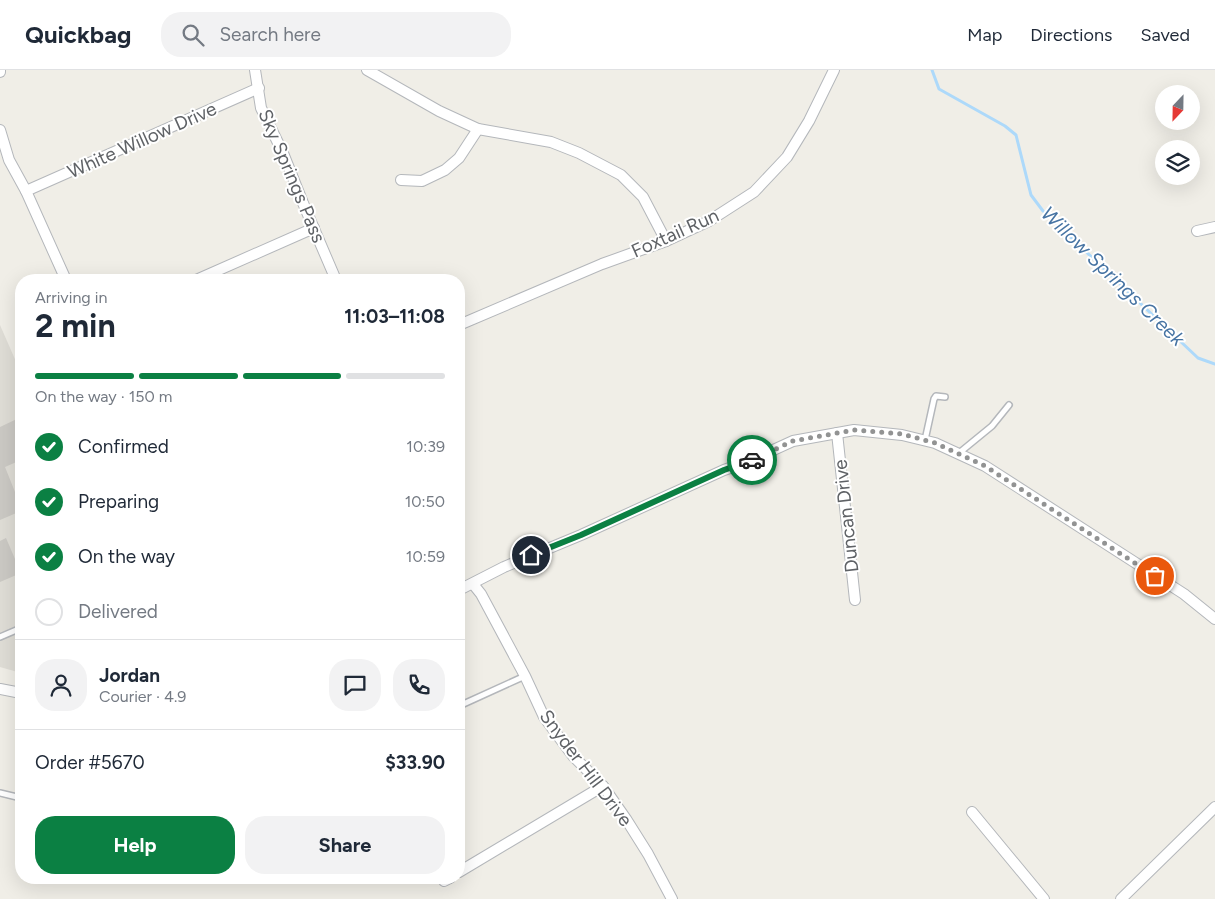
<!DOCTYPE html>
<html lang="en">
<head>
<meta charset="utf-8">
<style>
  body { margin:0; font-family:Figtree,sans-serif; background:#f2f2f3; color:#1f2937; height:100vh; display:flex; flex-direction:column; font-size:19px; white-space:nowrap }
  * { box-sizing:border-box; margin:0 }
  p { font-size:16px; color:#747a83 }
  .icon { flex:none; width:28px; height:28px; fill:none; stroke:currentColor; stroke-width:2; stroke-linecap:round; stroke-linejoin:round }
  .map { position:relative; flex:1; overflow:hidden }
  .side { position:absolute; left:15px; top:204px; width:450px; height:610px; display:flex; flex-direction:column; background:#fff; border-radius:20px; box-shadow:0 5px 20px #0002 }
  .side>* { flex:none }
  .needle { width:32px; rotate:202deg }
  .tools { position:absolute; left:1155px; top:15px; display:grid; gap:10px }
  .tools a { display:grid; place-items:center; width:45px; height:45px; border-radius:50%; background:#fff; box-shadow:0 5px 20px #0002; font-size:25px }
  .pin { position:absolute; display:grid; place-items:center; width:42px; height:42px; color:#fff; margin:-21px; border:2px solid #fff; border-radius:50%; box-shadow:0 1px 5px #0007 }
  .courier { position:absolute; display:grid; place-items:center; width:50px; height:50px; margin:-25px; border:4px solid #0b8043; border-radius:50%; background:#fff; color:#222; box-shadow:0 1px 6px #0007 }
  .summary em { font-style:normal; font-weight:700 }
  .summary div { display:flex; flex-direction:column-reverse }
  .summary { display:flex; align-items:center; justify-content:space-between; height:85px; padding:0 20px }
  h1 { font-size:32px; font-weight:700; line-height:38px }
  .bar { display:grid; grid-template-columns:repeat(4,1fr); gap:8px 5px; align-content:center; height:60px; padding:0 20px }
  .bar i { height:6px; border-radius:4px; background:#e0e1e3 }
  .bar .selected { background:#0b8043 }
  .bar p { grid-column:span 4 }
  .line { display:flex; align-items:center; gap:12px; padding:0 20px; border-top:1px solid #e0e1e3 }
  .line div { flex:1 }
  .round { display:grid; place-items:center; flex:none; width:52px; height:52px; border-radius:20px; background:#f2f2f3 }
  ol { padding:0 20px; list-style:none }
  li { display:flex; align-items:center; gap:15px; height:55px }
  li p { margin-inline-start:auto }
  li .icon { padding:5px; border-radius:50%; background:#0b8043; color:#fff; stroke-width:4 }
  li:last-child { color:#747a83 }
  li i { width:28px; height:28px; border:2px solid #e0e1e3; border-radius:50% }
  .button { display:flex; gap:10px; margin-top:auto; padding:10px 20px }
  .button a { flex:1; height:58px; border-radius:20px; background:#0b8043; color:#fff; font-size:20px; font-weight:700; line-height:58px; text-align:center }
  .button a+a { background:#f2f2f3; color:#1f2937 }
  header { display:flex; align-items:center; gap:30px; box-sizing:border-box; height:70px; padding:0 25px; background:#fff; border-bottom:1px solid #e0e1e3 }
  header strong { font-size:24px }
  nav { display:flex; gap:28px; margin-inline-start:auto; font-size:18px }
  .search { width:350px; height:45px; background:#f2f2f3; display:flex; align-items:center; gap:12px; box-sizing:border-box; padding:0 18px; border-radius:20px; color:#747a83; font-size:19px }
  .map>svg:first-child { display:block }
  .education { fill:#dfddd6 }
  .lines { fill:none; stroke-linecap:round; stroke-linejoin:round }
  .stream { stroke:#add9fa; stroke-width:3 }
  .building { fill:#cbc9c4 }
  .lane-casing { stroke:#b4b7bb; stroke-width:8 }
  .street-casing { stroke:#b4b7bb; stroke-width:12 }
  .lane { stroke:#fff; stroke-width:5 }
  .street { stroke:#fff; stroke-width:10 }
  .done { stroke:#929393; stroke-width:5; stroke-dasharray:0 9 }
  .route { stroke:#0b8043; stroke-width:6 }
  .labels { text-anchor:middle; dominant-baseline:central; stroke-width:4; stroke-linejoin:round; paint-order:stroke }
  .street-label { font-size:19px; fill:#5f6266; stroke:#fff }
  .water-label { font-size:20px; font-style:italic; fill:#4774a3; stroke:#fff }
</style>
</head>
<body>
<header>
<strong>Quickbag</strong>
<div class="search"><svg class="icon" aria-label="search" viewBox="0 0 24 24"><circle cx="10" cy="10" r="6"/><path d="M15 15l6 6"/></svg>Search here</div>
<nav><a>Map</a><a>Directions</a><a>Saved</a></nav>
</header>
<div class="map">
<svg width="1215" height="829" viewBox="0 0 1215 829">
  <rect width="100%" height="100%" fill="#f0eee7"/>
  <path class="education" d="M0 255 21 303V603L0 597Z"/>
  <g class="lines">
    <path class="stream" d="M932 0 939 19 1005 56 1016 65 1031 125 1043 141 1198 288 1215 294"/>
  </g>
  <g class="building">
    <path d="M21 347V390L5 397 21 437V441L0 450V357Z"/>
    <path d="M6 468 21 503 0 512V471Z"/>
  </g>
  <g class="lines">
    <g class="lane-casing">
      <g id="lane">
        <path d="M925 370 934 329 936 326 945 327"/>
        <path d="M959 383 992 356 1009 335"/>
        <path d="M0 567 21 558"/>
        <path d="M459 636 525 606"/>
        <path d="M0 723 21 728"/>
      </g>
    </g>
    <g class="street-casing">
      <g id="street">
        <path d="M255 0 261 38 283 83 303 133 336 210"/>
        <path d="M367 0 439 41 478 59 551 72 579 83 621 105 643 127 666 171"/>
        <path d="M0 2V0"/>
        <path d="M0 60 9 90 26 121 66 210"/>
        <path d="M401 110 422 111 445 100 459 88 478 59"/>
        <path d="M26 121 259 18"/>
        <path d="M1197 161 1215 157"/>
        <path d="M196 210 314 158"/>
        <path d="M459 255 602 194 666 171 709 151 754 122 787 87 809 51 834 0"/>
        <path d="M837 363 855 530"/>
        <path d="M473 514 481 524 525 606 544 647 573 686 603 716 626 749 648 784 672 829"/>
        <path d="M459 520 504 497 581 465 724 400 747 392 793 371 854 360 902 365 935 373 985 396 1184 524 1215 549"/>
        <path d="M0 619 21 623"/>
        <path d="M972 742 1044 829"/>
        <path d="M459 802 603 716"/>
        <path d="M444 811 450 808"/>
        <path d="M1121 829 1215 737"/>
      </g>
    </g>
    <use href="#lane" class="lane"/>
    <use href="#street" class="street"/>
  </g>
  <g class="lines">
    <path class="done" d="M752 390 793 371 854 360 902 364 935 373 985 396 1155 506"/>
    <path class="route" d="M531 485 581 465 724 400 752 390"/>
  </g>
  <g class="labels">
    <g class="street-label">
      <text transform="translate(142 70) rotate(-24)">White Willow Drive</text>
      <text transform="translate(292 106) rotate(67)">Sky Springs Pass</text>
      <text transform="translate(675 163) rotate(-24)">Foxtail Run</text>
      <text transform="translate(846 446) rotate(-96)">Duncan Drive</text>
      <text transform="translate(586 698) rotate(53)">Snyder Hill Drive</text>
    </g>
    <g class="water-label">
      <text transform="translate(1113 206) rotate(44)">Willow Springs Creek</text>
    </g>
  </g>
</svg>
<div class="tools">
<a><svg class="needle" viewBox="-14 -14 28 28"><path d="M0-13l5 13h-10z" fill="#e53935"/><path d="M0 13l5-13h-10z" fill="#747a83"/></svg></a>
<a><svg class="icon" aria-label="layers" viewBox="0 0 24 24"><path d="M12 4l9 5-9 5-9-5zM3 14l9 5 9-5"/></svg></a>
</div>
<div class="pin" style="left:1155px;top:506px;background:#ea580c"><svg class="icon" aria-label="bag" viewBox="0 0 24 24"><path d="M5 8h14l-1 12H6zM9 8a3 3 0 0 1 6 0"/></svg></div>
<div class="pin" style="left:531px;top:485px;background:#1f2937"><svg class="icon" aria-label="home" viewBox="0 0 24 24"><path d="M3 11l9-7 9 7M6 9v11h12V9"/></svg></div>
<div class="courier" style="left:752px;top:390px"><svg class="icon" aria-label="car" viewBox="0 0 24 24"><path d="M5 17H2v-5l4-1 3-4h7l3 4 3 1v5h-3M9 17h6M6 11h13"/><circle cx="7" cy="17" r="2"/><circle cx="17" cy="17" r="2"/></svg></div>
<section class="side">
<div class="summary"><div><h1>2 min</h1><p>Arriving in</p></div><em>11:03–11:08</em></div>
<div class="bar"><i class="selected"></i><i class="selected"></i><i class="selected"></i><i></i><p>On the way · 150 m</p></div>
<ol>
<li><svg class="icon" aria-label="check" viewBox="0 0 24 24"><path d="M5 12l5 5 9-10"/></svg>Confirmed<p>10:39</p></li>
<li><svg class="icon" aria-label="check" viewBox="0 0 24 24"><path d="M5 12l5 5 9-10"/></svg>Preparing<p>10:50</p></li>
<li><svg class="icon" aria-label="check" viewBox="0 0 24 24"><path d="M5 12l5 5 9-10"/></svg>On the way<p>10:59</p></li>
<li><i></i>Delivered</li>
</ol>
<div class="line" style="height:90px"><a class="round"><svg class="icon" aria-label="person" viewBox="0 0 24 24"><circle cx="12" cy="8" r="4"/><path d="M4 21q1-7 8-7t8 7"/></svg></a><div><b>Jordan</b><p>Courier · 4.9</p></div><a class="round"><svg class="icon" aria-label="chat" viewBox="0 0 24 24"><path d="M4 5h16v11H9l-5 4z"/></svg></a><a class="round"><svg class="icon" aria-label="phone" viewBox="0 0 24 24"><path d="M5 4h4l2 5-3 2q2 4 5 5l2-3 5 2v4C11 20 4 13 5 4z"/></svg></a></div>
<div class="line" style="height:65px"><div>Order #5670</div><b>$33.90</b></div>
<div class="button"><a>Help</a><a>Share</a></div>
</section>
</div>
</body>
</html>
